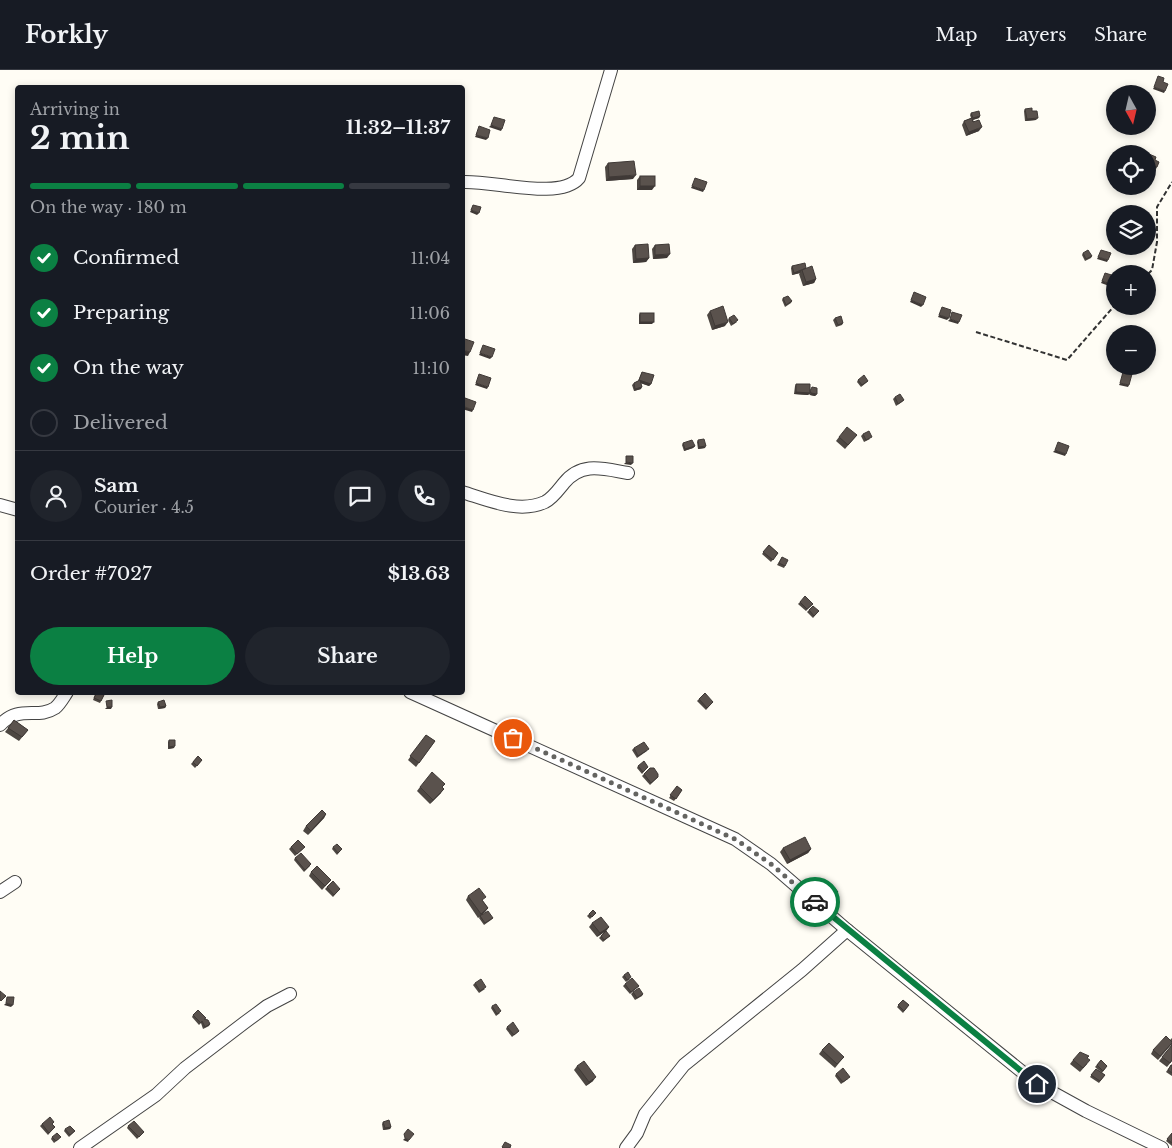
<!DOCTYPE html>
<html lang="en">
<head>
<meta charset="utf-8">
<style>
  body { margin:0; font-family:"Libre Baskerville",serif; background:#20242c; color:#f1f3f6; height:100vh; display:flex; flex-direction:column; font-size:19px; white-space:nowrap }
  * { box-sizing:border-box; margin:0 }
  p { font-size:16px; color:#9ea1a6 }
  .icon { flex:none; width:28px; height:28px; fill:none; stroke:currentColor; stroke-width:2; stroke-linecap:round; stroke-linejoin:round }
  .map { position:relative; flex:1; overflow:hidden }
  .sheet { position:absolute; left:15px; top:15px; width:450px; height:610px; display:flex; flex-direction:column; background:#171b24; border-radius:5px; box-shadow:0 2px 8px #0003 }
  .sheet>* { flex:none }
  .needle { width:32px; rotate:172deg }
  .tools { position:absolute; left:1106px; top:15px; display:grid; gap:10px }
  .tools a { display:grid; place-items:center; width:50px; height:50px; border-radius:50%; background:#171b24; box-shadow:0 2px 8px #0003; font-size:25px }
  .pin { position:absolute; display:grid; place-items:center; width:42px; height:42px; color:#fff; margin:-21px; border:2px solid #fff; border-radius:50%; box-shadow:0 1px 5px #0007 }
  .courier { position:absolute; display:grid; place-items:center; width:50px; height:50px; margin:-25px; border:4px solid #0b8043; border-radius:50%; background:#fff; color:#222; box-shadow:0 1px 6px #0007 }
  .headline em { font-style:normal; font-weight:700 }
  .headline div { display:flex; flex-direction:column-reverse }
  .headline { display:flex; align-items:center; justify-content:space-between; height:85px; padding:0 15px }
  h1 { font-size:32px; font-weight:700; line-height:38px }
  .bar { display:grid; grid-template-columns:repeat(4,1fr); gap:8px 5px; align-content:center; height:60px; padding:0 15px }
  .bar i { height:6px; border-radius:4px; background:#363941 }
  .bar .active { background:#0b8043 }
  .bar p { grid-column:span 4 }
  .line { display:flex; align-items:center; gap:12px; padding:0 15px; border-top:1px solid #363941 }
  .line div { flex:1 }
  .round { display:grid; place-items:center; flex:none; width:52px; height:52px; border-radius:26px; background:#20242c }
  ol { padding:0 15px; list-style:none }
  li { display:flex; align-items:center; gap:15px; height:55px }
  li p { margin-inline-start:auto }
  li .icon { padding:5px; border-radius:50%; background:#0b8043; color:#fff; stroke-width:4 }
  li:last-child { color:#9ea1a6 }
  li i { width:28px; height:28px; border:2px solid #363941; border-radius:50% }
  .cta { display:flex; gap:10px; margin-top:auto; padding:10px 15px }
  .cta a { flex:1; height:58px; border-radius:30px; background:#0b8043; color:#fff; font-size:20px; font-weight:700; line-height:58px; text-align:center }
  .cta a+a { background:#20242c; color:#f1f3f6 }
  header { display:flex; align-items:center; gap:30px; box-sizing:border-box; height:70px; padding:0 25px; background:#171b24; border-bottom:1px solid #363941 }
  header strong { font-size:24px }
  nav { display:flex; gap:28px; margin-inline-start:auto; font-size:18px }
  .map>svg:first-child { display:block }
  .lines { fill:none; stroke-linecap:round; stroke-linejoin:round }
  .street-casing { stroke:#444; stroke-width:14 }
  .path { stroke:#333; stroke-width:2; stroke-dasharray:5 2.5; stroke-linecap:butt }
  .street { stroke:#fff; stroke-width:12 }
  .wall { fill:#4d4742 }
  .shaded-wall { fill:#3f3936 }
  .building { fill:#5a524d; stroke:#3f3936 }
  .done { stroke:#646461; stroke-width:5; stroke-dasharray:0 9 }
  .route { stroke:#0b8043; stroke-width:6 }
</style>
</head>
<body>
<header>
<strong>Forkly</strong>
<nav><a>Map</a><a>Layers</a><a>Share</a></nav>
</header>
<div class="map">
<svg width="1172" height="1078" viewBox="0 0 1172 1078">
  <rect width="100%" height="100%" fill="#fffdf5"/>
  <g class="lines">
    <g class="street-casing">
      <g id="street">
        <path d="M462 112C492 110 560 131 579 108L611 0"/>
        <path d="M462 422C488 430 519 444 545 432 553 428 559 419 564 413 582 391 604 399 628 403"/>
        <path d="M0 435 18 440"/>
        <path d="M410 622 735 769 771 794 847 860 1037 1014 1086 1041 1162 1078"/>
        <path d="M0 655C20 634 37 650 55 638 60 634 63 628 67 622"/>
        <path d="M0 822 15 812"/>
        <path d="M80 1078 156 1025 185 998 244 953 267 936 290 924"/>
        <path d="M626 1078 637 1063 645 1044 684 995 802 900 847 860"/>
      </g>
    </g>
    <g class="path">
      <path d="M1148 204 1152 200 1157 172V137L1172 112"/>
      <path d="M976 262 1067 290 1115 235"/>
    </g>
    <use href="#street" class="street"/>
  </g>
  <g class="wall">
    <path d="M1025 39 1036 50 1025 51 1024 41Z"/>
    <path d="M971 43 980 46 979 48 973 50 979 61 966 66 962 55 964 51 971 48 970 45Z"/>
    <path d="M608 93 633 109 606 111 605 97Z"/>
    <path d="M640 106 652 120H637V110Z"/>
    <path d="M635 175 649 188 646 192 633 193 632 179Z"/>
    <path d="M655 175 667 188 653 189 652 179Z"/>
    <path d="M1083 183 1092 186 1091 188 1085 191 1082 185Z"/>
    <path d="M792 196 806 198 816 209 814 213 803 216 799 204 800 203 792 205 791 198Z"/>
    <path d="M783 228 792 231 791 233 785 237 782 230Z"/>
    <path d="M710 241 725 256 712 260 707 245Z"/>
    <path d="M640 243 652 254H639V245Z"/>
    <path d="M729 248 737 252 731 256 728 250Z"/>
    <path d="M835 248 843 253 842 255 836 257 833 250Z"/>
    <path d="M1124 296H1133V298L1132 300 1127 302Z"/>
    <path d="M642 302 651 314 649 316 640 313 641 319 634 321 632 315 634 313 638 311Z"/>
    <path d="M858 310 868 311 866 313 861 317 857 312Z"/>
    <path d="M796 314 810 321 817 324 815 326 810 325 809 324 808 325 794 324 795 316Z"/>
    <path d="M895 327 904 330 902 332 896 336 893 329Z"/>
    <path d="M863 364 870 369 864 372 861 366Z"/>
    <path d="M857 365 845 379 836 371 839 367Z"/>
    <path d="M698 370 705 378 698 379 697 372Z"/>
    <path d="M683 373 695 376 693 378 684 381 682 375Z"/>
    <path d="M769 475 778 483 771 492 762 484Z"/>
    <path d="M782 487 785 496 784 498 777 495Z"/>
    <path d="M800 532 813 534 806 541 798 534Z"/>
    <path d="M809 540 819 541 813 548 807 542Z"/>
    <path d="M96 622 105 623 100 633 93 630Z"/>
    <path d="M699 629 713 632 706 640 697 631Z"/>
    <path d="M158 632 166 636 165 638 158 639 157 634Z"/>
    <path d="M14 650 28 660 19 671 5 662Z"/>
    <path d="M426 665 435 671 416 697 408 690Z"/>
    <path d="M169 670 174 678 168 679V672Z"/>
    <path d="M634 678 647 681 637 688 632 680Z"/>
    <path d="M198 686 202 690 195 698 191 694Z"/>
    <path d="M638 696 648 697 642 704 637 698Z"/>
    <path d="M644 704 658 707 650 715 642 706Z"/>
    <path d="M677 716 682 720 674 731 669 728Z"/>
    <path d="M420 717 441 723 430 734 417 721Z"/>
    <path d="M326 744 324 748 308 765 303 761 306 756Z"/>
    <path d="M291 777 303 779 295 786 289 779Z"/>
    <path d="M333 777 342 779 337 785 332 779Z"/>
    <path d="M783 778 811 779 808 783 787 794 780 782Z"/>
    <path d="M295 788 310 796 304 802 294 790Z"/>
    <path d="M311 802 331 810 322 820 309 806Z"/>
    <path d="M327 817 340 819 333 827 325 819Z"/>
    <path d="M828 823 837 824 832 829 827 825Z"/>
    <path d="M468 826 483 831 488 838 485 842 478 848 466 830Z"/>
    <path d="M596 843 590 849 587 846 589 844Z"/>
    <path d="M480 846 493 848 491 850 484 855 479 848Z"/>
    <path d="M592 853 609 857 606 861 597 867 589 857Z"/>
    <path d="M601 866H610L603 872 599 868Z"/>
    <path d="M624 905 630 909 626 912 622 907Z"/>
    <path d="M475 913 485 919 479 923 473 915Z"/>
    <path d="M625 914 639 916 630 924 623 916Z"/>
    <path d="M633 922 643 924 642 926 635 930 631 924Z"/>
    <path d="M903 930 909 935 903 943 897 937Z"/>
    <path d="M492 936 500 943 496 946 491 938Z"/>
    <path d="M193 945 204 949 210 954 209 956 203 959 201 953 199 955 192 947Z"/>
    <path d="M507 957 519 961 512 967 506 959Z"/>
    <path d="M1172 968V991L1167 997 1159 991 1171 976V975L1158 990 1151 984 1153 980 1170 970Z"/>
    <path d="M822 980 844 987 835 998 819 984Z"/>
    <path d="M1087 988V994L1080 1002 1070 994 1073 990Z"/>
    <path d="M1101 990 1107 996 1102 1003 1095 997Z"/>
    <path d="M1171 995H1172V1006L1166 1002Z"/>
    <path d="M577 996 593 1011 586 1016 574 1000Z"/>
    <path d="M1096 999 1105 1005 1099 1013 1090 1007Z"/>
    <path d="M836 1004 848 1009 841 1014 835 1006Z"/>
    <path d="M383 1052 391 1057 390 1059 383 1060 382 1054Z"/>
    <path d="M42 1054H52L55 1057 48 1065 40 1056Z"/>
    <path d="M128 1056 144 1062 137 1069 127 1058Z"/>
    <path d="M65 1059 75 1061 69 1067 64 1061Z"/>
    <path d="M1172 1063V1076L1166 1071Z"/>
    <path d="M52 1067 59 1069 54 1073 51 1069Z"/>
  </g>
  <g class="shaded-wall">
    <path d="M1154 17 1165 21 1164 23 1153 19Z"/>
    <path d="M980 46 979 48 972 50 973 48Z"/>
    <path d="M1038 48 1036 50 1025 51 1027 49Z"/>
    <path d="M491 55 502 59 501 61 489 57Z"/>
    <path d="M982 57 979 61 966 66 969 62Z"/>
    <path d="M476 65 488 68 486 70 475 67Z"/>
    <path d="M1148 94 1157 97 1156 99 1148 96Z"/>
    <path d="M636 105 633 109 606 111 609 107Z"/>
    <path d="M640 116H655L652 120H637Z"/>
    <path d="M692 116 704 120 703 122 691 118Z"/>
    <path d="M471 140 479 143 477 145 470 142Z"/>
    <path d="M670 184 667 188 653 189 655 185Z"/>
    <path d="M1098 187 1108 190 1107 192 1097 189Z"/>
    <path d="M649 188 646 192 633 193 636 189Z"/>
    <path d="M801 201 800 203 792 205 794 203Z"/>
    <path d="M816 209 814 213 803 216 806 212Z"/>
    <path d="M1102 211 1114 215 1112 217 1101 213Z"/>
    <path d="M911 230 923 235 921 237 910 232Z"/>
    <path d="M939 245 949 248 947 250 938 247Z"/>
    <path d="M950 249 959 252 958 254 948 251Z"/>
    <path d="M640 252H654L652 254H639Z"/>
    <path d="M728 252 725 256 712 260 715 256Z"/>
    <path d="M462 280 470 282 468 286 462 285Z"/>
    <path d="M480 283 492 287 490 289 479 285Z"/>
    <path d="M639 310 651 314 649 316 638 312Z"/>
    <path d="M476 313 488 317 487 319 475 315Z"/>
    <path d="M1120 313 1129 315 1128 317 1119 315Z"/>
    <path d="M642 317 641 319 634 321 635 319Z"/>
    <path d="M796 322 810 323 808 325 794 324Z"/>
    <path d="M811 323 817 324 815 326 810 325Z"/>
    <path d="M462 336 473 340 472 342 462 339Z"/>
    <path d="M695 376 693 378 684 381 685 379Z"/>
    <path d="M706 376 705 378 698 379 699 377Z"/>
    <path d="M1055 380 1066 384 1065 386 1053 382Z"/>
    <path d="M626 392 633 393 631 395 624 394Z"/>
    <path d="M166 636 165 638 158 639 160 637Z"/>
    <path d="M107 637H112L111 639H105Z"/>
    <path d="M175 676 174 678 168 679 169 677Z"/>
    <path d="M444 719 441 723 430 734 433 730Z"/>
    <path d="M326 744 324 748 308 765 311 761Z"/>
    <path d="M811 779 808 783 787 794 790 790Z"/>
    <path d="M488 838 485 842 478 848 481 844Z"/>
    <path d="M609 857 606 861 597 867 600 863Z"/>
    <path d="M6 933 13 935 11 937 4 935Z"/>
    <path d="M596 1007 593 1011 586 1016 589 1012Z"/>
    <path d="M391 1057 390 1059 383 1060 385 1058Z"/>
    <path d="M405 1068 409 1070 408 1072 403 1070Z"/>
  </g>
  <g class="building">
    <path d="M1158 6 1164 8 1163 12 1168 14 1165 21 1154 17Z"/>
    <path d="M1032 38V41H1037L1038 48 1027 49 1025 39Z"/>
    <path d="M979 41 980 46 973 48 971 43Z"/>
    <path d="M494 47 505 50 502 59 491 55Z"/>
    <path d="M972 48 973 52 979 50 982 57 969 62 964 51Z"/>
    <path d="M479 56 490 60 488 68 476 65Z"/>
    <path d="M1149 84 1156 87 1155 90 1159 92 1157 97 1148 94V89Z"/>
    <path d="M634 91 636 105 609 107 608 93Z"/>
    <rect x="640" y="106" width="15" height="10"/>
    <path d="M695 108 707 112 704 120 692 116Z"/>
    <path d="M473 135 481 137 479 143 471 140Z"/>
    <path d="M648 174 649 188 636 189 635 175Z"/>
    <path d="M669 174 670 184 655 185V175Z"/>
    <path d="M1088 180 1092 186 1086 189 1083 183Z"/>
    <path d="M1101 180 1111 183 1108 190 1098 187Z"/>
    <path d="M805 193 806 198 794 203 792 196Z"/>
    <path d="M812 196 816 209 806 212 802 200Z"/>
    <path d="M1105 203 1115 206V211L1114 215 1102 211Z"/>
    <path d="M914 222 926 227 923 235 911 230Z"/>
    <path d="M788 226 792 231 786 235 783 228Z"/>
    <path d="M723 236 728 252 715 256 710 241Z"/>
    <path d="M942 237 951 240 949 248 939 245Z"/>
    <path d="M952 242 962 245 959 252 950 249Z"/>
    <rect x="640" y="243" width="14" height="9"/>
    <path d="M734 245 738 250 733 254 729 248Z"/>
    <path d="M841 246 843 253 838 255 835 248Z"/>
    <path d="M462 268 474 272 470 282 462 280Z"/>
    <path d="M483 275 495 279 492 287 480 283Z"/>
    <path d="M1126 296H1133V298L1128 300Z"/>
    <path d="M642 302 654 305 651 314 639 310Z"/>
    <path d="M1123 302 1132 304 1129 315 1120 313Z"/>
    <path d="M479 304 491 308 488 317 476 313Z"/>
    <path d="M864 305 868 311 862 315 858 310Z"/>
    <path d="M640 310 642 317 635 319 634 313Z"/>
    <path d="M796 314H810V323L796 322Z"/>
    <path d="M812 317 817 318V324L811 323 810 321Z"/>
    <path d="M900 324 904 330 898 334 895 327Z"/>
    <path d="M465 328 476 332 473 340 462 336Z"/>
    <path d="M847 357 857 365 848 375 839 367Z"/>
    <path d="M869 361 872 367 866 370 863 364Z"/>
    <path d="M704 369 706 376 699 377 698 370Z"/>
    <path d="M692 370 695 376 685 379 683 373Z"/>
    <path d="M1058 372 1069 376 1066 384 1055 380Z"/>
    <path d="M626 386H633V393L626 392Z"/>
    <path d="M769 475 778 483 773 490 763 482Z"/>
    <path d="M782 487 788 490 785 496 779 493Z"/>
    <path d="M805 526 813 534 807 539 800 532Z"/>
    <path d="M813 536 819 541 814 546 809 540Z"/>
    <path d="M97 622 105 623 101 631 94 628Z"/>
    <path d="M705 623 713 632 707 638 699 629Z"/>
    <path d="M112 630V637H107L106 631Z"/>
    <path d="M164 630 166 636 160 637 158 632Z"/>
    <path d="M14 650 28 660 22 667 8 658Z"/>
    <path d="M426 665 435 671 419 693 410 686Z"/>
    <path d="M169 670H175V676L169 677Z"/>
    <path d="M644 672 649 679 638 686 634 678Z"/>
    <path d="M198 686 202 690 197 696 193 692Z"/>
    <path d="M644 691 648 697 643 702 638 696Z"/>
    <path d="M650 698H654L658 704V707L651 713 644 704Z"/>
    <path d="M432 702 445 714 442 717 444 719 433 730 420 717Z"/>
    <path d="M677 716 682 720 676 729 670 725Z"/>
    <path d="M322 740 326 744 311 761 306 756Z"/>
    <path d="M805 767 811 779 790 790 783 778Z"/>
    <path d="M298 770 305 777 297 784 291 777Z"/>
    <path d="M337 774 342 779 338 783 333 777Z"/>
    <path d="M301 783 311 794 305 800 295 788Z"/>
    <path d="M317 796 331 810 325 816 311 802Z"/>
    <path d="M333 811 340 819 334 825 327 817Z"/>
    <path d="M834 817 838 822 833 827 828 823Z"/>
    <path d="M479 818 486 827 482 830 488 838 481 844 468 826Z"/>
    <path d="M593 840 596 843 592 847 589 844Z"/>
    <path d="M488 841 493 848 485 853 480 846Z"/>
    <path d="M601 847 609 857 600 863 592 853Z"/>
    <path d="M606 861 610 866 604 870 601 866Z"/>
    <path d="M628 902 631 907 627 910 624 905Z"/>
    <path d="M632 908 639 916 631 922 625 914Z"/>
    <path d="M481 909 486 917 480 921 475 913Z"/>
    <path d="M639 918 643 924 637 928 633 922Z"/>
    <path d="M0 921 6 926 1 931 0 930Z"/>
    <path d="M7 927H14L13 935 6 933Z"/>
    <path d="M903 930 909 935 904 941 898 935Z"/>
    <path d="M496 934 501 941 497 944 492 936Z"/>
    <path d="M198 940 206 948 204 949 208 950 210 954 205 957 202 951 201 953 193 945Z"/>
    <path d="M513 952 519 961 514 965 507 957Z"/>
    <path d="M1166 966 1172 972V973L1160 986 1153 980Z"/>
    <path d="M829 973 844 987 837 994 822 980Z"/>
    <path d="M1172 975V990L1170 993 1162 987Z"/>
    <path d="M1080 982 1089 986 1087 988 1090 990 1083 998 1073 990Z"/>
    <path d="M1101 990 1107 996 1103 1001 1097 995Z"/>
    <path d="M584 991 596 1007 589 1012 577 996Z"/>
    <path d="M1171 995H1172V1003L1168 1000Z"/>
    <path d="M843 998 850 1007 843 1012 836 1004Z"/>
    <path d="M1096 999 1105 1005 1100 1011 1091 1005Z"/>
    <path d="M50 1047 54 1052 52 1054 55 1057 49 1063 42 1054Z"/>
    <path d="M389 1050 391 1057 385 1058 383 1052Z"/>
    <path d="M134 1051 144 1062 139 1067 128 1056Z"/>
    <path d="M70 1056 75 1061 70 1065 65 1059Z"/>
    <path d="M408 1059 414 1064 409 1070 405 1068 404 1064Z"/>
    <path d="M57 1063 61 1067 56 1071 52 1067Z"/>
    <path d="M1172 1063V1073L1167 1069Z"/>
    <path d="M505 1072 511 1075 510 1078H503L502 1077Z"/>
  </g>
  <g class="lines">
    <path class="done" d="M513 668 735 769 771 794 815 832"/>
    <path class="route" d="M815 832 1037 1014"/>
  </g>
</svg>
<div class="tools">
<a><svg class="needle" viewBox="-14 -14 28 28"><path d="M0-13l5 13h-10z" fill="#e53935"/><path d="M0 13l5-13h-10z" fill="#9ea1a6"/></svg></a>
<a><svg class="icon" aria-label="locate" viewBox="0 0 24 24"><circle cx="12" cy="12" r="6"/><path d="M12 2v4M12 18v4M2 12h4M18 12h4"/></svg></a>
<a><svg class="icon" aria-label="layers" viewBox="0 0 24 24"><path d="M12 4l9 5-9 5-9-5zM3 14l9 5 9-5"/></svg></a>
<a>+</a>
<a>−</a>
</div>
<div class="pin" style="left:513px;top:668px;background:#ea580c"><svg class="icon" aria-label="bag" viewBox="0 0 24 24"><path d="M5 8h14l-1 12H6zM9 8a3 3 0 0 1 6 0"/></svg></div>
<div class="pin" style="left:1037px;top:1014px;background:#1f2937"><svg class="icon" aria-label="home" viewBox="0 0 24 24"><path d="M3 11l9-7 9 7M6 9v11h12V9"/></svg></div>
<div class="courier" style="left:815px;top:832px"><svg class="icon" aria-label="car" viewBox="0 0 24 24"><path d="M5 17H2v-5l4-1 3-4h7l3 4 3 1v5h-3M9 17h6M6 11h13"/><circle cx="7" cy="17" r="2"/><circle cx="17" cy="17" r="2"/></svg></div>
<section class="sheet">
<div class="headline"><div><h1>2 min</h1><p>Arriving in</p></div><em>11:32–11:37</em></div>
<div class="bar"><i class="active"></i><i class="active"></i><i class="active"></i><i></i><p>On the way · 180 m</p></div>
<ol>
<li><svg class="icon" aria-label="check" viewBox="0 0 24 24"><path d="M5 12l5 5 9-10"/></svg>Confirmed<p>11:04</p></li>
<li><svg class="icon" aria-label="check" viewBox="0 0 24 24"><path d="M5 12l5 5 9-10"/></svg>Preparing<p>11:06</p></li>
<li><svg class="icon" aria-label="check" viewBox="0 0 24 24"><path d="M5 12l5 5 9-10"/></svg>On the way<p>11:10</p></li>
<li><i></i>Delivered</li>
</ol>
<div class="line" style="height:90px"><a class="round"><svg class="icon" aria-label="person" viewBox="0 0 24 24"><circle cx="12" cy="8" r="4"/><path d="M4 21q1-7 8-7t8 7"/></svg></a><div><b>Sam</b><p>Courier · 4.5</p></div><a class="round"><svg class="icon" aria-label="chat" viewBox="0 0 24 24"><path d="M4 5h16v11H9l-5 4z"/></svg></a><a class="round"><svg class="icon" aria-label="phone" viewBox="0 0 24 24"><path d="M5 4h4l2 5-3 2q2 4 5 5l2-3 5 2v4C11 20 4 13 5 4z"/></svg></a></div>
<div class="line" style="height:65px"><div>Order #7027</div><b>$13.63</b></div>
<div class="cta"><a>Help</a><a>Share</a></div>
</section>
</div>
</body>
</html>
